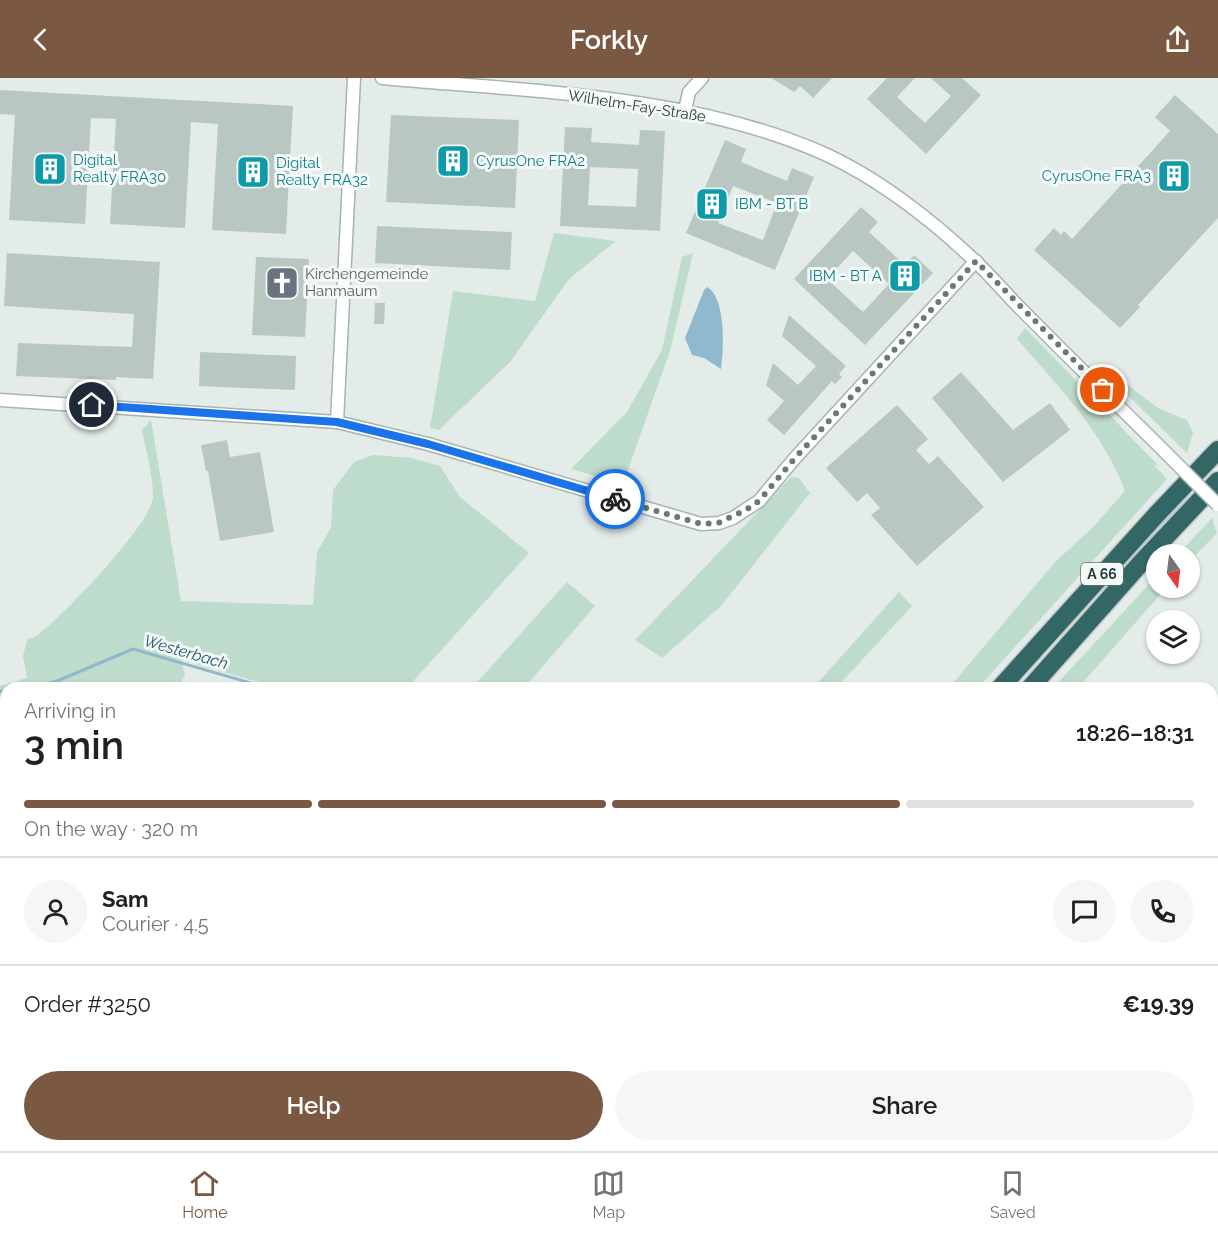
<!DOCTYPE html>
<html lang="en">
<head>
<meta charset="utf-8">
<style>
  body { margin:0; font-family:Raleway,sans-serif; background:#f6f6f6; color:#202124; height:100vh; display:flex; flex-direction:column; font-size:22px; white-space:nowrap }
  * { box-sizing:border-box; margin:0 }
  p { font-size:20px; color:#757577 }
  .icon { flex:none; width:33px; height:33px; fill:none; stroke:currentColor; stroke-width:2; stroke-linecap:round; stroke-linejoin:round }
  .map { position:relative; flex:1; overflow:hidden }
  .panel { position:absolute; left:0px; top:604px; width:1218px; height:470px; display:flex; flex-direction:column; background:#fff; border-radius:18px 18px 0 0; box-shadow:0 2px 4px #0004 }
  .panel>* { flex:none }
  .needle { width:39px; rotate:166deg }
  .buttons { position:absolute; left:1146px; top:466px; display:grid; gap:12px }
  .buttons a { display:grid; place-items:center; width:54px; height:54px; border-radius:50%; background:#fff; box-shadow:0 2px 4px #0004; font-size:30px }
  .pin { position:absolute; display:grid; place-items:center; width:51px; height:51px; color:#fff; margin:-26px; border:3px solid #fff; border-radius:50%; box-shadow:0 2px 6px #0007 }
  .courier { position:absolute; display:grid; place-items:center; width:60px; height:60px; margin:-30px; border:4px solid #1a73e8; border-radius:50%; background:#fff; color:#222; box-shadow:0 2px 8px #0007 }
  .summary em { font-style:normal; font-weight:600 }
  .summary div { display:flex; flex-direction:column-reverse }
  .summary { display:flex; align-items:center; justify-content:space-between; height:102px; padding:0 24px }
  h1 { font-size:39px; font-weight:600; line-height:45px }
  .bar { display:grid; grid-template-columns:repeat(4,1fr); gap:9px 6px; align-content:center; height:72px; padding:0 24px }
  .bar i { height:8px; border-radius:4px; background:#e0e0e0 }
  .bar .active { background:#7a5842 }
  .bar p { grid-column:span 4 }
  .line { display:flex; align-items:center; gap:15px; padding:0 24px; border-top:2px solid #e0e0e0 }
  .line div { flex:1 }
  .round { display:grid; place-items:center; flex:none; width:63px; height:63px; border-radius:32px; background:#f6f6f6 }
  .button { display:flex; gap:12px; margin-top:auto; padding:12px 24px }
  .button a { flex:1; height:69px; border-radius:36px; background:#7a5842; color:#fff; font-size:24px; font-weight:600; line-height:69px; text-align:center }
  .button a+a { background:#f6f6f6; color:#202124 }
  header { display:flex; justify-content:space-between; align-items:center; height:78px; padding:0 24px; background:#7a5842; color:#fff; font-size:27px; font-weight:600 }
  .tabs { display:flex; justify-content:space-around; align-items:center; height:84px; border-top:2px solid #e0e0e0; background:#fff; font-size:16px; color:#757577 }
  .tabs a { display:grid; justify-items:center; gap:3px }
  .tabs .active { color:#7a5842 }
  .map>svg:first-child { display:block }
  .green { fill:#bedccb }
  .water { fill:#90b9cd }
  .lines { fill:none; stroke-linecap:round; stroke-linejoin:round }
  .stream { stroke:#90b9cd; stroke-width:3 }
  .building { fill:#b9c7c3; fill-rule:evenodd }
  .street-casing { stroke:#a7b4b2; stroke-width:15 }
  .secondary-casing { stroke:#a3b7b3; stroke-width:21 }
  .highway-casing { stroke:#c2c8c8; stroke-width:21 }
  .street { stroke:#fff; stroke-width:12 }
  .secondary { stroke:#fff; stroke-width:18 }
  .highway { stroke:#326765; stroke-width:18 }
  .rail { stroke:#5f7875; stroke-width:3; stroke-dasharray:12 6; stroke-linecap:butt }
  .street-bridge-casing { stroke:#a7b4b2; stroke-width:15; stroke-linecap:butt }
  .street-bridge { stroke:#fff; stroke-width:12 }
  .done { stroke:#677a78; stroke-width:6; stroke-dasharray:0 10.8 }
  .route { stroke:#1a73e8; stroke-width:8 }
  .labels { text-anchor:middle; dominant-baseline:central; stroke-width:6; stroke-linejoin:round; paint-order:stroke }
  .shield { fill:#f4f9f7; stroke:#627573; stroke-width:1.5 }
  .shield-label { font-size:14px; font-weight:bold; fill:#243c3a }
  .street-label { font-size:15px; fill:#243c3a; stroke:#f4f9f7 }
  .culture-label { font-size:15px; fill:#0d838f; stroke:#f4f9f7; text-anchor:start }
  .worship-label { font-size:15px; fill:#5b616d; stroke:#f4f9f7; text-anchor:start }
  .water-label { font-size:16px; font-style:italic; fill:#225974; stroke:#f4f9f7 }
</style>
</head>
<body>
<header><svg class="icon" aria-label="back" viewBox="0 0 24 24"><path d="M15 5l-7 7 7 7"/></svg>Forkly<svg class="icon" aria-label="share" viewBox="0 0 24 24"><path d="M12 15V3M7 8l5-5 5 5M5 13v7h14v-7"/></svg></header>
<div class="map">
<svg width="1218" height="1073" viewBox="0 0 1218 1073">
  <rect width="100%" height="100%" fill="#e4ecea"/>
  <g class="green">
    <path d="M554 155 616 163 569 201 510 284 439 352 430 350 453 213 535 223Z"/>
    <path d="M693 175 670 273 623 406 571 391 627 334 662 272 682 179Z"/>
    <path d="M1025 250 1159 388 1153 386 1167 401 978 610H949L1055 484 1093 449 1125 413C1103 354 1058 308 1017 261Z"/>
    <path d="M1117 299 1158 330 1187 342 1193 355 1187 375 1110 300Z"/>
    <path d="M151 342 181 523 313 527 317 474 331 449 333 412 354 384 373 377 412 380 440 388 460 419 529 475 407 610H291L251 602 181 582 185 597 178 610H6V639L0 638V608L27 600 23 578 27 562C31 560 36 558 39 556 62 539 151 446 153 420 154 401 146 372 142 352Z"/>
    <path d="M791 399 799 400 810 415 722 527 662 580 635 562Z"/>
    <path d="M1187 418 1190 420 1109 509 1100 513Z"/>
    <path d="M1212 440 1217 455 1190 483V477H1177Z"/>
    <path d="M1156 499V510H1166L1078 610H1053Z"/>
    <path d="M567 504 595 528 524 610H472Z"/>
    <path d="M899 514 912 528 836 610H813Z"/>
    <path d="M0 761 6 764V830L0 818Z"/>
    <path d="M147 1068H591L587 1073H384L363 1071 351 1073H143Z"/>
  </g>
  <path class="water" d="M707 209C726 219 724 272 721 291L704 280 692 277 685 260 704 212Z"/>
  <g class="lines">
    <g class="stream">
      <path d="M31 610 57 603 133 571 268 610"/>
      <path d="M0 613 6 614"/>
      <path d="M1038 1068 1041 1073"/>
    </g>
  </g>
  <g class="building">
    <path d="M771 0H832L813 20 800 8 794 14Z"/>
    <path d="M887 0H915L897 19 925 45 951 18 931 0H962L981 17 926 76 867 21Z"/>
    <path d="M0 12 293 28 286 156 212 152 218 46 191 44 185 150 110 146 116 41 91 40 85 146 9 142 15 37 0 36Z"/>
    <path d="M1175 17 1218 56V140L1138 227 1140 229 1120 250 1034 172 1054 150 1061 157 1064 153 1072 161 1170 53 1155 39Z"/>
    <path d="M391 37 519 42 515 130 386 124Z"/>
    <path d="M565 49 592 50 591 64 639 67 640 52 665 53 660 153 560 148ZM590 89 638 91 636 129 588 127Z"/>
    <path d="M725 62 746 71 741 84 787 103 792 90 814 99 775 192 686 155ZM733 108 777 125 763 162 718 145Z"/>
    <path d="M861 129 878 144 869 154 905 187 914 177 933 195 865 267 794 201ZM853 173 889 206 863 234 827 201Z"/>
    <path d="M377 148 512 154 510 192 375 185Z"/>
    <path d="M7 175 160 184 153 301 116 299V302L16 298 18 265 132 269 134 236 4 228Z"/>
    <path d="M256 179 309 181 305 259 252 257Z"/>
    <path d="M375 225H385L384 246H374Z"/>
    <path d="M789 237 846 288 839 296 842 299 835 306 832 303 784 357 767 342 784 323 766 307 773 285 798 307 816 288 782 258Z"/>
    <path d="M200 274 296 278 295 312 199 308Z"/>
    <path d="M961 294 1013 352 1050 325 1070 352 1003 404 932 320Z"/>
    <path d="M897 327 928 361 916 372 929 386 938 378 984 429 917 488 871 437 880 430 867 415 857 424 826 390Z"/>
    <path d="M227 362 230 379 260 374 274 454 220 463 208 393H206L201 367Z"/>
  </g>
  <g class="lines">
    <g class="street-casing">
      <g id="street">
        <path d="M382 0C524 13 685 16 818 73 874 97 931 141 975 183 991 198 1006 216 1022 232 1070 281 1120 329 1168 377"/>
        <path d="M685 32 689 14 702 0"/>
        <path d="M0 322 337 344 428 366 701 446 719 445 733 440 759 423 795 380 976 183"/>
        <path d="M337 344 354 0"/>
        <path d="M1212 980 1218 979"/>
      </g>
    </g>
    <g class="secondary-casing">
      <g id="secondary">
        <path d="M0 1059 6 1060"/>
        <path d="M28 1068 42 1073"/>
      </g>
    </g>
    <g class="highway-casing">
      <g id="highway">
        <path d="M1000 610 1157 436 1218 372"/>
        <path d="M1030 610 1140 486 1218 403"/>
        <path d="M611 1073 615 1068"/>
        <path d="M634 1073 639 1068"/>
      </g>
    </g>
    <use href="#street" class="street"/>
    <use href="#secondary" class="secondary"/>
    <use href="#highway" class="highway"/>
    <g class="rail">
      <path d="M0 1005 6 1004"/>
      <path d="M1212 1027 1218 1029"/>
    </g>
    <g class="street-bridge-casing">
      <path id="street-bridge" d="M1168 377 1218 427"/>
    </g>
    <use href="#street-bridge" class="street-bridge"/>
  </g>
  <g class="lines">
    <path class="done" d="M615 421 701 446 718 445 746 432 759 423 795 380 976 183 1103 312"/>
    <path class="route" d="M92 327 337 344 428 366 615 421"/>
  </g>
  <defs>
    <g id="building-square" transform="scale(1.725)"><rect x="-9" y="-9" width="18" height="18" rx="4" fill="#0f9aa8" stroke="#f4f9f7"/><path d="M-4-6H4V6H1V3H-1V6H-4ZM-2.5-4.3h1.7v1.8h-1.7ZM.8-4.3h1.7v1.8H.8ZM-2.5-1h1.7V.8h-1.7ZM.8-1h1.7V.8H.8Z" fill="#fff"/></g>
    <g id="church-square" transform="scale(1.725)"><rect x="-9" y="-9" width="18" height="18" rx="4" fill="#6b7280" stroke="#f4f9f7"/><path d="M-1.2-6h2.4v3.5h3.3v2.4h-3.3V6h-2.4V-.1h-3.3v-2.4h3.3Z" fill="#fff"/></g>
  </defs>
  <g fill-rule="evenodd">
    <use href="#building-square" x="453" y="83"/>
    <use href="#building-square" x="50" y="91"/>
    <use href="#building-square" x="253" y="94"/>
    <use href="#building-square" x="1174" y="98"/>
    <use href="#building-square" x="712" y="126"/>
    <use href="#building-square" x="905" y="198"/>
    <use href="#church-square" x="282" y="205"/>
  </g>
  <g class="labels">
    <rect class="shield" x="1081" y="485" width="42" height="22" rx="4.5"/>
    <g class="shield-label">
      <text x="1102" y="496">A 66</text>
    </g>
    <g class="street-label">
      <text transform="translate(637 28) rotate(9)">Wilhelm-Fay-Straße</text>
    </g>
    <g class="culture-label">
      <text x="73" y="82">Digital<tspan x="73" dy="17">Realty FRA30</tspan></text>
      <text x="476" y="83">CyrusOne FRA2</text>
      <text x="276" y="85">Digital<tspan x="276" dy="17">Realty FRA32</tspan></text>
      <text x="1151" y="98" text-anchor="end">CyrusOne FRA3</text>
      <text x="735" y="126">IBM - BT B</text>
      <text x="882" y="198" text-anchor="end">IBM - BT A</text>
    </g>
    <g class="worship-label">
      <text x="305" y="196">Kirchengemeinde<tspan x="305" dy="17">Hanmaum</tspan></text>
    </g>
    <g class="water-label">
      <text transform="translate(186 574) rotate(16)">Westerbach</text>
    </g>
  </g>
</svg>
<div class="buttons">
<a><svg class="needle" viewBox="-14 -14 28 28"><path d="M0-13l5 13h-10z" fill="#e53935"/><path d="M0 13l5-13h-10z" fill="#757577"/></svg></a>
<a><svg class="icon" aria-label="layers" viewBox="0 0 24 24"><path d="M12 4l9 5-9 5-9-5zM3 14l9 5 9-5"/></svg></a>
</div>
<div class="pin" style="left:1103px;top:312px;background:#ea580c"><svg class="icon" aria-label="bag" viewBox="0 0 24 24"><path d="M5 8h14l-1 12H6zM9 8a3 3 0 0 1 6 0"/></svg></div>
<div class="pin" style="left:92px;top:327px;background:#1f2937"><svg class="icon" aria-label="home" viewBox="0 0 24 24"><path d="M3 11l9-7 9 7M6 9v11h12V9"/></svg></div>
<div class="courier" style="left:615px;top:421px"><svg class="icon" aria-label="bike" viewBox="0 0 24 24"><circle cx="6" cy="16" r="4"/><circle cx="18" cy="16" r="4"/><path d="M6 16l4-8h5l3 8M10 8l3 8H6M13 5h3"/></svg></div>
<section class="panel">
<div class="summary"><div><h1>3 min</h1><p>Arriving in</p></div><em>18:26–18:31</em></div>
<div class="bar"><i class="active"></i><i class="active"></i><i class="active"></i><i></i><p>On the way · 320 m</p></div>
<div class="line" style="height:108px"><a class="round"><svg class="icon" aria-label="person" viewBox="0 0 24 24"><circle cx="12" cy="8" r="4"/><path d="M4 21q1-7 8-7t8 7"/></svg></a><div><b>Sam</b><p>Courier · 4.5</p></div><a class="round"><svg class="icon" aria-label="chat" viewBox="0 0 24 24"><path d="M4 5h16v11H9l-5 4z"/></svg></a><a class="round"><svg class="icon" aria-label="phone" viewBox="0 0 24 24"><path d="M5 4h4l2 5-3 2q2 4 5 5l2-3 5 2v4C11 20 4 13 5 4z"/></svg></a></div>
<div class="line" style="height:78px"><div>Order #3250</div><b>€19.39</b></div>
<div class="button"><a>Help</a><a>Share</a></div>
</section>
</div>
<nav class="tabs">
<a class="active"><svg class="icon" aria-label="home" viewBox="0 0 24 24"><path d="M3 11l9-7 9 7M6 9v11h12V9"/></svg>Home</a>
<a><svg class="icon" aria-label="map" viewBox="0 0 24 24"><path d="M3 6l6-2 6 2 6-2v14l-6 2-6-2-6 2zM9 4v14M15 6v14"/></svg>Map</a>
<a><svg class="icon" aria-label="saved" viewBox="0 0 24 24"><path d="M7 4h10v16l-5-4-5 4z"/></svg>Saved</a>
</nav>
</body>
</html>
